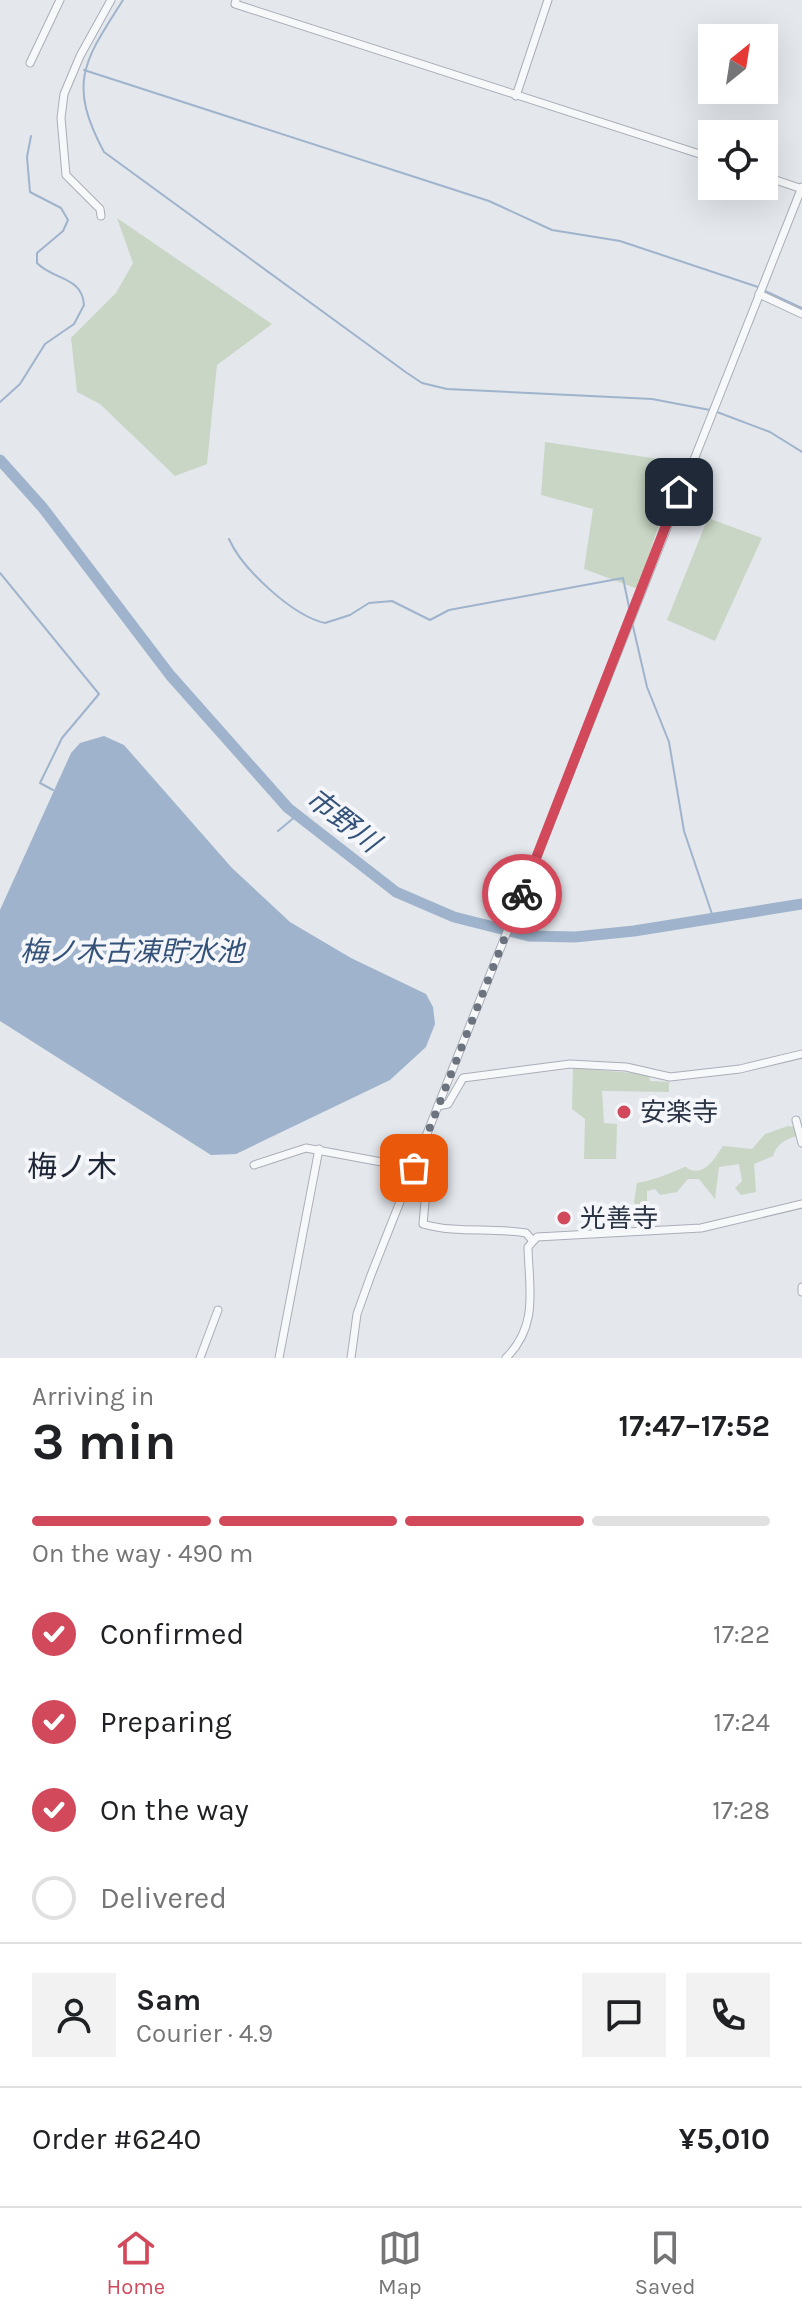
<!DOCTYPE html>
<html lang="en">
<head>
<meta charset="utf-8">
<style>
  body { margin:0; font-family:Karla,"Noto Sans JP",sans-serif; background:#f2f2f2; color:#202124; height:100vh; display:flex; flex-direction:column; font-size:30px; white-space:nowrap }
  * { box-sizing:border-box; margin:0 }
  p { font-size:26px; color:#757577 }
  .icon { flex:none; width:44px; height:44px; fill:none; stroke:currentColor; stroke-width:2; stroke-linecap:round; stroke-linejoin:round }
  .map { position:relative; height:1358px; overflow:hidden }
  .sheet { display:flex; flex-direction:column; background:#fff; flex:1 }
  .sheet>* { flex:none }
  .needle { width:52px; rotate:30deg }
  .tools { position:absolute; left:698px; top:24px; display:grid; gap:16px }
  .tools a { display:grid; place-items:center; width:80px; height:80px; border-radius:0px; background:#fff; box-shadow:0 8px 32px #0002; font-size:40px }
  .pin { position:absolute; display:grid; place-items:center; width:68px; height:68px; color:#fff; margin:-34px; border-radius:16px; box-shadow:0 4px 12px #0006 }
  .courier { position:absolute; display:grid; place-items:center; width:80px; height:80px; margin:-40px; border:6px solid #d1495b; border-radius:50%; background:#fff; color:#222; box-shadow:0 2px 10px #0007 }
  .overview em { font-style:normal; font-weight:700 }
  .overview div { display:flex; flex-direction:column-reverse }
  .overview { display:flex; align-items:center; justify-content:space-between; height:136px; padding:0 32px }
  h1 { font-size:52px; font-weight:700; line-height:60px }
  .bar { display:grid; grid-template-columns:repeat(4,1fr); gap:12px 8px; align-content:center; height:96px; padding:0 32px }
  .bar i { height:10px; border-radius:6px; background:#e0e0e0 }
  .bar .selected { background:#d1495b }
  .bar p { grid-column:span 4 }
  .line { display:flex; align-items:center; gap:20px; padding:0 32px; border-top:2px solid #e0e0e0 }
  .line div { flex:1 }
  .round { display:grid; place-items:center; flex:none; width:84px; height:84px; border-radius:0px; background:#f2f2f2 }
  ol { padding:0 32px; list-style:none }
  li { display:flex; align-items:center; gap:24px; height:88px }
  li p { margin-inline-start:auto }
  li .icon { padding:8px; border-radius:50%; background:#d1495b; color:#fff; stroke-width:4 }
  li:last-child { color:#757577 }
  li i { width:44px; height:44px; border:4px solid #e0e0e0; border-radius:50% }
  .dock { display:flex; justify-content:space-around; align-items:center; height:112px; border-top:2px solid #e0e0e0; background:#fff; font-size:22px; color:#757577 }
  .dock a { display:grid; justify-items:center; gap:4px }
  .dock .selected { color:#d1495b }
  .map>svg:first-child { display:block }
  .green { fill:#c9d6c5 }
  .water { fill:#9fb4cc }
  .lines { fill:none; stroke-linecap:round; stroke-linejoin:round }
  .stream { stroke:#9fb4cc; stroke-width:2 }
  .river { stroke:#9fb4cc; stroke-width:11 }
  .minor-casing { stroke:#a9aeb7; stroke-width:9 }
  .minor { stroke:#f7f8fa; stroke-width:7 }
  .done { stroke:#6c737f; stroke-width:8; stroke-dasharray:0 14.4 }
  .route { stroke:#d1495b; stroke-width:10 }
  .poi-dot { fill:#d1495b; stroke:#f4f6f9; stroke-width:3 }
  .labels { text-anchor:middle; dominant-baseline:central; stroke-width:8; stroke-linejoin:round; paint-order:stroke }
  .poi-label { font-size:26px; fill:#2b3445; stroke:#f4f6f9; text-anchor:start }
  .water-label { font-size:28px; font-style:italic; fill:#34527a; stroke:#f4f6f9 }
  .quarter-label { font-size:30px; fill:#1d2536; stroke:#f4f6f9 }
</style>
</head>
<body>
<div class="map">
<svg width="802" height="1358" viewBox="0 0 802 1358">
  <rect width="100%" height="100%" fill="#e4e7ec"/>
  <g class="green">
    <path d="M117 218 272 324 217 365 207 464 175 476 100 404 77 392 71 338 116 293 133 263Z"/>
    <path d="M545 442 679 462 638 589 584 569 593 509 541 495Z"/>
    <path d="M708 518 762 538 715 641 667 620Z"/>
    <path d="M573 1068 645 1074 649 1076 650 1081 669 1082V1092L602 1091 604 1123 617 1124 616 1159H584L585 1119 572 1109Z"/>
    <path d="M788 1126 796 1127 797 1136C785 1139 777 1144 773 1156L754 1164 756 1192 741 1195 735 1188 742 1181 739 1164 719 1167 715 1199 699 1179H688L677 1192 660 1195 655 1189 647 1191V1212L639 1216 634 1202 637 1183C653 1180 666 1175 680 1169 688 1165 685 1168 691 1170 706 1175 716 1156 723 1146L752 1149 765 1134Z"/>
  </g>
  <path class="water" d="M104 736 124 745 232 868 290 922 351 958 426 994 433 1007 435 1024 426 1047 390 1080 236 1154 211 1155 0 1021V910L71 753 80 743Z"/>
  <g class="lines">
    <g class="stream">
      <path d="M123 0C84 61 67 83 104 152L407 373 422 383 447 389 652 399 710 410"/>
      <path d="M84 70 489 201 552 230 620 241 758 287"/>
      <path d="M763 290 802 308"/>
      <path d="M0 402 20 384 45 344 74 324 84 305C82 276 53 280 37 263V253L63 231 68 220 61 208 30 192 27 157 31 136"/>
      <path d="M717 412 770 432 802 452"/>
      <path d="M229 539C242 569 293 616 325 623L350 615 369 603 392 601 430 620 449 610 623 578 630 612"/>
      <path d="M0 573 99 694 62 738 40 783 53 790"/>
      <path d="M632 622 647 687 669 742 684 831 713 917"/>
      <path d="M278 831 296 816"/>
    </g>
    <path class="river" d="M0 460 43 508 170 675 288 808 396 892 454 917 529 936 575 937 634 931 802 904"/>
    <g class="minor-casing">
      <g id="minor">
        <path d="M236 0 235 4 712 158"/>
        <path d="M30 63 60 0"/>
        <path d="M516 96 548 0"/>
        <path d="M764 176 802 189"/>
        <path d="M101 216 100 209 66 175 61 118 64 94 80 56 111 0"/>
        <path d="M759 294 802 314"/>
        <path d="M438 1106 448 1104 463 1078 570 1064 626 1067 670 1077 740 1069 802 1054"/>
        <path d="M796 1120 802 1143"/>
        <path d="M254 1165 306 1148 414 1168"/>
        <path d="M413 1171 427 1180 423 1224C457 1234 491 1227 526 1233L532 1240"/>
        <path d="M802 1287V1292"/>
        <path d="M200 1358 218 1310"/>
        <path d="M279 1358 319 1149"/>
        <path d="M351 1358 357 1314 371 1275 802 187"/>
        <path d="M506 1358C539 1325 529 1289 528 1247L537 1237 701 1228 802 1204"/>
      </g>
    </g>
    <use href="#minor" class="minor"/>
  </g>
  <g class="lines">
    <path class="done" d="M414 1168 522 894"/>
    <path class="route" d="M522 894 679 492"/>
  </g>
  <g class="poi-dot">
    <circle cx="624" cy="1112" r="8"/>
    <circle cx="564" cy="1218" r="8"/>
  </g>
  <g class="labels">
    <g class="poi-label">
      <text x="640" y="1112">安楽寺</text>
      <text x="580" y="1218">光善寺</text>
    </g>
    <g class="water-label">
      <text transform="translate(343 820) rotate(38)">市野川</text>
      <text x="132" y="951">梅ノ木古凍貯水池</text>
    </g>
    <g class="quarter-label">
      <text x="72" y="1167">梅ノ木</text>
    </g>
  </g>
</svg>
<div class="tools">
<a><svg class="needle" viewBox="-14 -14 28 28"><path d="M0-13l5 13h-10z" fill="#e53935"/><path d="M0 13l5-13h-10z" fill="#757577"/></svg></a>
<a><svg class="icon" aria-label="locate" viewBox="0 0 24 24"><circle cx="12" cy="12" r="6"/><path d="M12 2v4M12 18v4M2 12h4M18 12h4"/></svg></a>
</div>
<div class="pin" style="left:414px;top:1168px;background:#ea580c"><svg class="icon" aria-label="bag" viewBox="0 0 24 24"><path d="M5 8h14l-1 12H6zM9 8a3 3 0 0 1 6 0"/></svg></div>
<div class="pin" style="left:679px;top:492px;background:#1f2937"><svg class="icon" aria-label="home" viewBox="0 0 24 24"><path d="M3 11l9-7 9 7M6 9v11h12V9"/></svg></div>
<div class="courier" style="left:522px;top:894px"><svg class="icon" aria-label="bike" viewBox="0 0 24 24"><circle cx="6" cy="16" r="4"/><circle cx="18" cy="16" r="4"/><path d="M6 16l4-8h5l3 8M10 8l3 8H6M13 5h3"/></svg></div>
</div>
<section class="sheet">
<div class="overview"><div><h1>3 min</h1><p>Arriving in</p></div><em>17:47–17:52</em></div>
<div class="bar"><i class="selected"></i><i class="selected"></i><i class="selected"></i><i></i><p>On the way · 490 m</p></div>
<ol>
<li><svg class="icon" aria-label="check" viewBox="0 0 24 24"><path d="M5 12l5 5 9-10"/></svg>Confirmed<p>17:22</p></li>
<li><svg class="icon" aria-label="check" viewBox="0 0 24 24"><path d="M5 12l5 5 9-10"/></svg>Preparing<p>17:24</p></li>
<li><svg class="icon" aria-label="check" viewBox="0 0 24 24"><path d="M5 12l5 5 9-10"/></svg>On the way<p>17:28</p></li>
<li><i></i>Delivered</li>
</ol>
<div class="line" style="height:144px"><a class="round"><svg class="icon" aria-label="person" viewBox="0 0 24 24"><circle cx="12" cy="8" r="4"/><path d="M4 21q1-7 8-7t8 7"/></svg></a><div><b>Sam</b><p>Courier · 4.9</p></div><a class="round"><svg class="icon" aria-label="chat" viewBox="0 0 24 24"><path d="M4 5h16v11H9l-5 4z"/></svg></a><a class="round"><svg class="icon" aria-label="phone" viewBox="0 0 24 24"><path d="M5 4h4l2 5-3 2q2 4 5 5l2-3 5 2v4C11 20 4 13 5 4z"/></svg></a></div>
<div class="line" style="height:104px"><div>Order #6240</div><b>¥5,010</b></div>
</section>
<nav class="dock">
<a class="selected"><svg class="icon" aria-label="home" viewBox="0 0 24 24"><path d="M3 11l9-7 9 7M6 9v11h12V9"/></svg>Home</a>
<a><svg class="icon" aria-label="map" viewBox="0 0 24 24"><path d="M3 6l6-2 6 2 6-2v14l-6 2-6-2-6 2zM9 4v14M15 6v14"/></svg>Map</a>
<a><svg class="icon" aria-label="saved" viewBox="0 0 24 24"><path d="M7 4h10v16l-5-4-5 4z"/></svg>Saved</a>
</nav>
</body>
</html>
